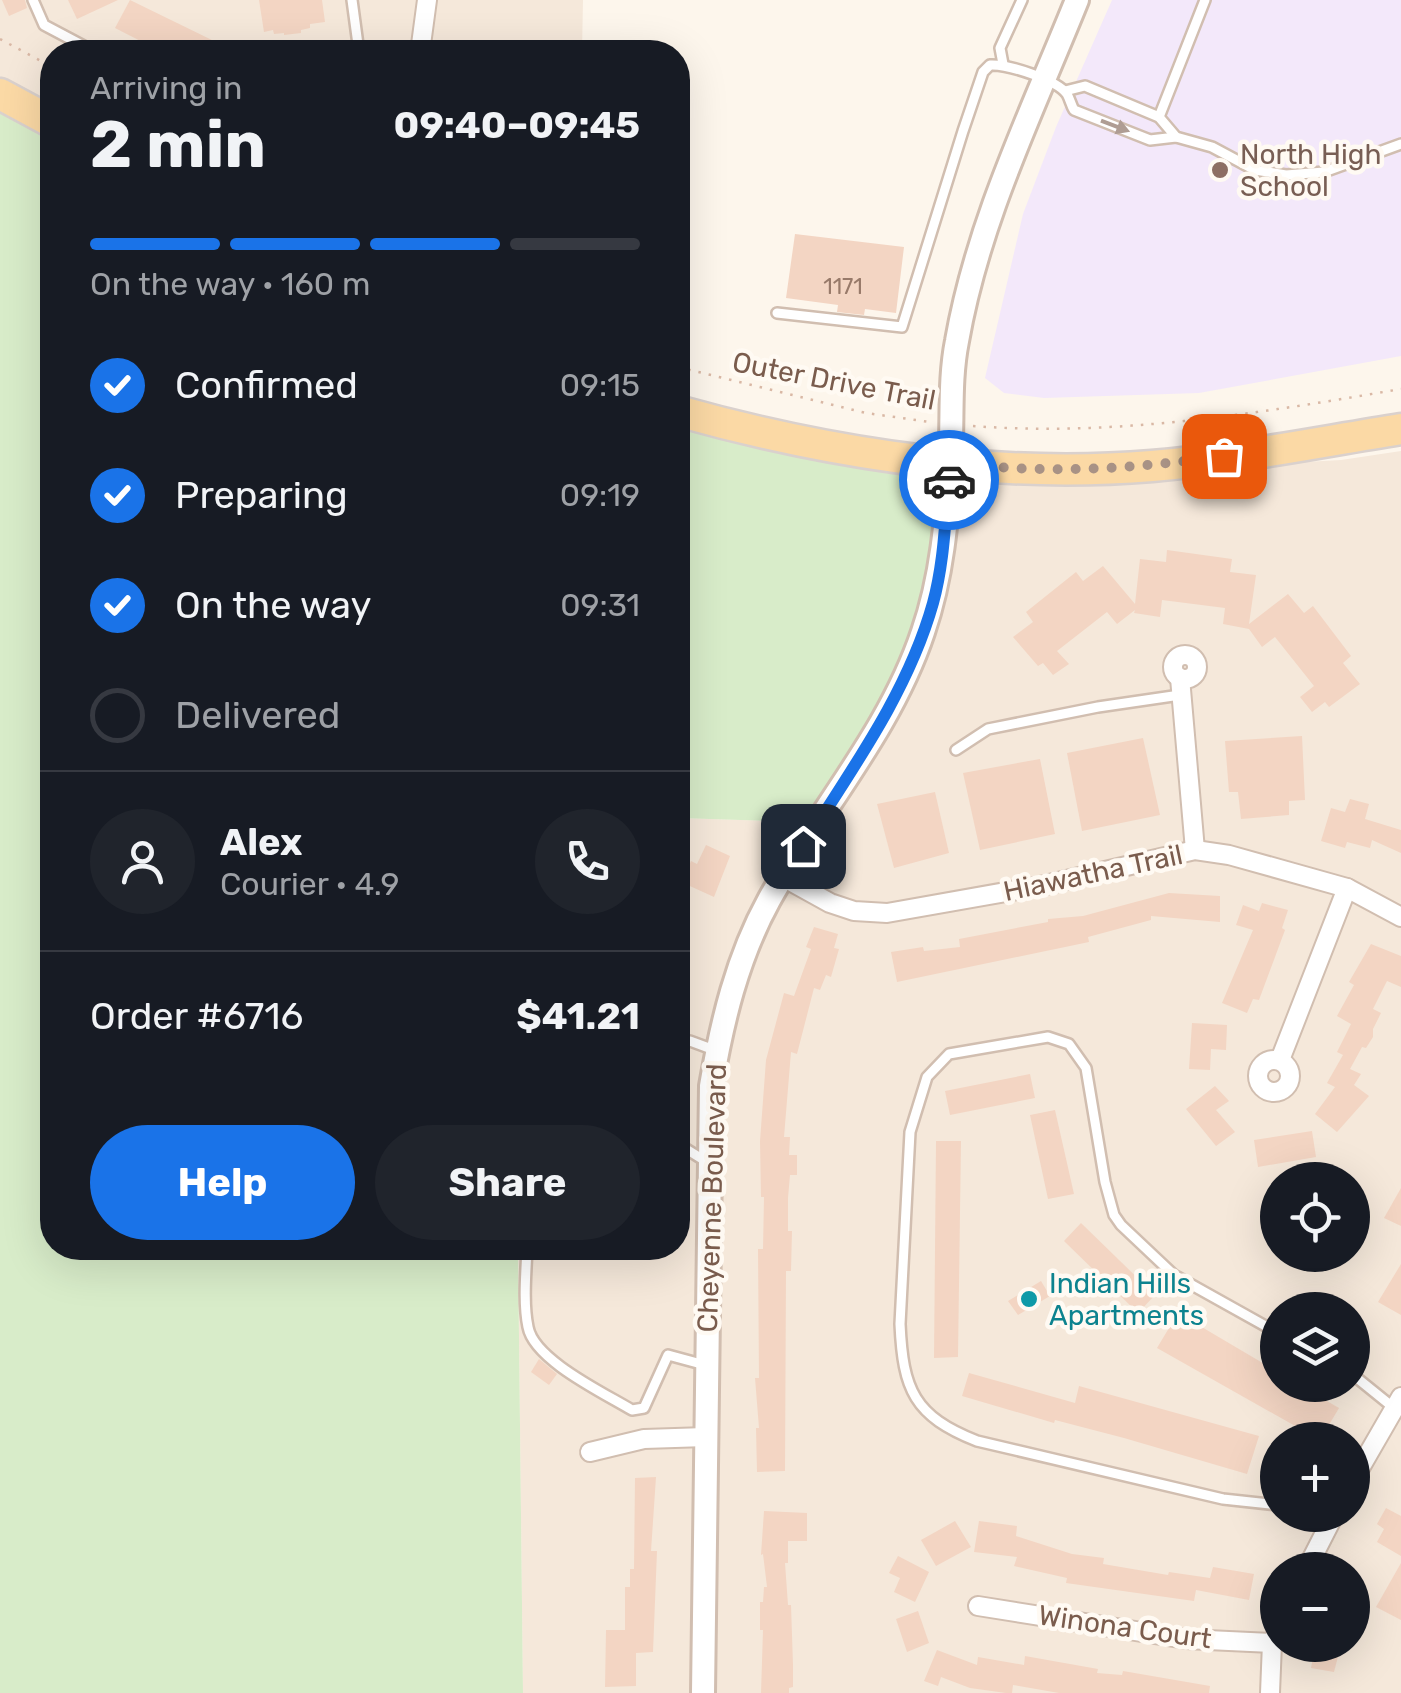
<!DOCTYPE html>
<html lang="en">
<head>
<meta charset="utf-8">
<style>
  body { margin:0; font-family:Rubik,sans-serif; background:#20242c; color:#f1f3f6; height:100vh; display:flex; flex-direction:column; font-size:38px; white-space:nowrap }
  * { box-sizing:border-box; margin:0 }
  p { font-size:32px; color:#9ea1a6 }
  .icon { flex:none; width:55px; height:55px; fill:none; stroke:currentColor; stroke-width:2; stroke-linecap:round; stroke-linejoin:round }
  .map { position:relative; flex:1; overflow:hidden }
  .panel { position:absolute; left:40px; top:40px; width:650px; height:1220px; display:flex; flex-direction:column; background:#171b24; border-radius:40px; box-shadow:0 10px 40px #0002 }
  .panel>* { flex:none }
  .buttons { position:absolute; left:1260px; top:1162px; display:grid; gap:20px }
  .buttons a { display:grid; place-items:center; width:110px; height:110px; border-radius:50%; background:#171b24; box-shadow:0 10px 40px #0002; font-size:50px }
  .pin { position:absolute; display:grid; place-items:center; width:85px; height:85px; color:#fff; margin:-42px; border-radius:20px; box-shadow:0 5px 15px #0006 }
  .courier { position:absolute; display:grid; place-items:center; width:100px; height:100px; margin:-50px; border:8px solid #1a73e8; border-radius:50%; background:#fff; color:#222; box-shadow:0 2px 12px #0007 }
  .overview em { font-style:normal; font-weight:700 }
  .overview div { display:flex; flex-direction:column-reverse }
  .overview { display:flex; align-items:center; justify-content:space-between; height:170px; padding:0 50px }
  h1 { font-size:65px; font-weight:700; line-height:75px }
  .bar { display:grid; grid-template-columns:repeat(4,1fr); gap:15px 10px; align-content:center; height:120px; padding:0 50px }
  .bar i { height:12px; border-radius:8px; background:#363941 }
  .bar .active { background:#1a73e8 }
  .bar p { grid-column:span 4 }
  .line { display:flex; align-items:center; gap:25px; padding:0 50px; border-top:2px solid #363941 }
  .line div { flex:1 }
  .round { display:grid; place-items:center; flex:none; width:105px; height:105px; border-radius:52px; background:#20242c }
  ol { padding:0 50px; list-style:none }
  li { display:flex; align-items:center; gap:30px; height:110px }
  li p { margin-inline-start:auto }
  li .icon { padding:10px; border-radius:50%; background:#1a73e8; color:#fff; stroke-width:4 }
  li:last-child { color:#9ea1a6 }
  li i { width:55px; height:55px; border:5px solid #363941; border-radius:50% }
  .button { display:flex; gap:20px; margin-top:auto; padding:20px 50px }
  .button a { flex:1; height:115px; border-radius:60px; background:#1a73e8; color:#fff; font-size:40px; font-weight:700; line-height:115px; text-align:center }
  .button a+a { background:#20242c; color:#f1f3f6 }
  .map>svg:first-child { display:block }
  .residential { fill:#f5e8da; fill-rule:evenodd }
  .education { fill:#f3e8fa }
  .green { fill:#d8ecc9 }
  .building { fill:#f3d5c3 }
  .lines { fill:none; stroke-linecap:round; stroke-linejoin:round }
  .service-casing { stroke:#d1beb0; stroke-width:14 }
  .minor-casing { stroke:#d1beb0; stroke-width:22 }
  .tertiary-casing { stroke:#d1beb0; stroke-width:28 }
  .primary-casing { stroke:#dad1cd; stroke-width:35 }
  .path { stroke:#d9b8a5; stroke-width:2.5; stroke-dasharray:2.5 8; stroke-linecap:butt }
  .service { stroke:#fff; stroke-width:9 }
  .minor { stroke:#fff; stroke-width:18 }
  .tertiary { stroke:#fff; stroke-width:22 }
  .primary { stroke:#fbd9a5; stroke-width:30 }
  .oneway { fill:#af9d94 }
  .done { stroke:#a89285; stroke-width:10; stroke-dasharray:0 18 }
  .route { stroke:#1a73e8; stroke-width:12 }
  .education-dot { fill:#8d6e63; stroke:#fffaf3; stroke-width:4 }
  .culture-dot { fill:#0f9aa8; stroke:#fffaf3; stroke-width:4 }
  .labels { text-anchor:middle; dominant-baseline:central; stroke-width:9; stroke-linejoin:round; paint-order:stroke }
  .number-label { font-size:22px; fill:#987a6a }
  .education-label { font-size:28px; fill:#785e54; stroke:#fffaf3; text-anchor:start }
  .street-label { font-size:28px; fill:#7a5c4d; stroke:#fffaf3 }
  .culture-label { font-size:28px; fill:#0d838f; stroke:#fffaf3; text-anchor:start }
</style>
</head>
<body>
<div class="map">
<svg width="1401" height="1693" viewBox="0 0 1401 1693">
  <rect width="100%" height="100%" fill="#fdf6ec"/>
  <g class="residential">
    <path d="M0 0H583L582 52H52V122L0 94Z"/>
    <path d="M1401 451V1693H523L518 1248H678V818L808 822 944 467 982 480 1341 460ZM1278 1180H1352V1255H1278ZM1278 1310H1352V1385H1278ZM1278 1440H1352V1515H1278ZM1278 1570H1352V1645H1278Z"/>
  </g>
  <path class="education" d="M1112 0H1401V356L1199 393 1044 398 1004 393 985 378 1023 214 1056 127Z"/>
  <g class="green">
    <path d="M0 97 52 125V1248H518L523 1693H0Z"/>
    <path d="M678 416 944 467C936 547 925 618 889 691 867 737 834 779 807 822L678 818Z"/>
  </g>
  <g class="building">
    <path d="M2 0H25L27 8 9 16Z"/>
    <path d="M68 0H118L77 19Z"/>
    <path d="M130 0 216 42 210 52H162L115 28Z"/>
    <path d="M259 0H322L325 22 310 24V28L301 30V33L284 35V33L274 34 273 30 264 32Z"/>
    <path d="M795 234 904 247 896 313 865 309 864 315 837 312 838 305 786 298Z"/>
    <path d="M1167 550 1232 559 1230 572 1256 575 1249 624 1288 594 1304 613 1313 606 1351 656 1343 663 1360 684 1329 707 1325 702 1312 712 1300 697 1314 686 1275 637 1262 647 1249 629 1223 624 1225 608 1162 600 1160 617 1134 613 1135 610 1117 624 1107 612 1057 651 1069 664 1053 675 1043 663 1038 666 1013 637 1033 622 1026 612 1076 572 1083 581 1103 566 1135 604 1140 559 1166 562Z"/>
    <path d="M1302 736 1305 800 1289 801V815L1241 819 1238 792H1229L1225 741Z"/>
    <path d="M1143 738 1160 815 1082 831 1067 753Z"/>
    <path d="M1040 759 1055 834 980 850 963 773Z"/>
    <path d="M935 792 949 853 894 868 877 804Z"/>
    <path d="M1350 799 1369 804 1365 819 1401 830V853L1372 840 1370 848 1347 842 1345 848 1321 841 1331 808 1345 812Z"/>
    <path d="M706 845 730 856 714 897 681 882 691 861 697 864Z"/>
    <path d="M1169 893 1220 896V922L1151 916V920L1088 937 1089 942 897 982 891 952 923 947 924 951 960 947 959 939 1048 922V919L1083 916Z"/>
    <path d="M1262 903 1288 910 1282 928 1285 930 1259 1000 1253 999 1247 1013 1222 1003 1253 930 1236 925 1243 905 1259 911Z"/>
    <path d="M814 927 838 934 834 948 839 949 831 977 826 975 820 990 814 988 797 1054 791 1052 784 1137H790L789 1155H797V1175H790L788 1198V1231H792L791 1271H786L785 1471 757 1472 756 1428H759L755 1378H759L758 1249H763L764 1197H761L760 1141 766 1060 784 993 794 996 811 949 806 947Z"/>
    <path d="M1371 944 1401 956V987L1387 981 1373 1009 1381 1013 1373 1029V1037L1366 1048 1362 1047 1350 1069 1361 1074 1354 1085 1369 1096 1337 1132 1315 1114 1335 1087 1327 1083 1343 1055 1337 1052 1351 1024 1337 1016 1354 985 1349 982Z"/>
    <path d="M1192 1023 1227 1025 1226 1050 1211 1049 1210 1070 1189 1069Z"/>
    <path d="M1030 1074 1035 1098 950 1115 945 1091Z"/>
    <path d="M1215 1086 1229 1101 1216 1110 1235 1132 1216 1146 1186 1109Z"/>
    <path d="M1055 1110 1074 1194 1048 1199 1030 1115Z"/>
    <path d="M1312 1131 1316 1157 1258 1167 1254 1140Z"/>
    <path d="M936 1141H961L958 1357 934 1358Z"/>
    <path d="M1401 1188V1226L1384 1218Z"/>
    <path d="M1081 1223 1155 1295 1138 1313 1064 1241Z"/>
    <path d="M1401 1264V1315L1378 1302Z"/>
    <path d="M1041 1281 1050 1296 1018 1315 1008 1301Z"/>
    <path d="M1178 1313 1278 1372V1385H1299L1339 1408 1320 1440 1157 1348Z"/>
    <path d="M539 1359 557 1374 549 1385 531 1372Z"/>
    <path d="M969 1373 1075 1403 1079 1386 1259 1436 1247 1474 1124 1438 1055 1420 1054 1423 962 1396Z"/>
    <path d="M656 1477 651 1551H657L653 1652 636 1653V1686L605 1687 606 1630H625V1587H630V1569H634L635 1478Z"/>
    <path d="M1386 1508 1401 1516V1556L1377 1542 1384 1529 1377 1524Z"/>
    <path d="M764 1511 807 1513V1541H788V1563H785L788 1605H791L793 1665V1687L789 1688V1693H761L763 1630H760V1602H763L764 1587H767L763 1554 761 1555Z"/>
    <path d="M955 1521 971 1547 936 1566 921 1540Z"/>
    <path d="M979 1521 1017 1526 1016 1536 1072 1554 1104 1558 1103 1564 1168 1575 1169 1572 1210 1578 1213 1567 1254 1574 1249 1600 1196 1590 1194 1601 1066 1583 1067 1578 1014 1566 1017 1557 974 1552Z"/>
    <path d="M898 1556 929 1572 915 1602 894 1592 900 1578 889 1573Z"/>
    <path d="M1401 1563V1620L1376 1607Z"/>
    <path d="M918 1611 929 1643 907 1652 896 1619Z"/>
    <path d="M1315 1645H1341L1334 1672 1311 1668Z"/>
    <path d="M937 1650 977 1665 978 1657 1024 1665 1025 1656 1098 1669 1097 1673 1122 1675 1123 1671 1210 1686 1209 1693H1059L1013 1685 1012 1693H1006L970 1688 941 1677 938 1686 924 1681Z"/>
  </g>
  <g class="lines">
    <g class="service-casing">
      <g id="service">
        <path d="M33 0 44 25 95 52"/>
        <path d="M352 0 359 52"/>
        <path d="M1003 64 1000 48 1022 0"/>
        <path d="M1065 91 1085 86 1159 117 1176 137 1212 147 1255 170 1286 175 1324 172 1401 144"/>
        <path d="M1159 117 1205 0"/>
        <path d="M777 313 902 327 963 131 983 72 990 65C1008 64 1057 80 1067 94 1070 99 1071 105 1074 110L1150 140 1176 137"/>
        <path d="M956 750 988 729 1098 707 1180 695"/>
        <path d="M678 1043 690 1041 717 1051"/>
        <path d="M678 1144 707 1162"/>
        <path d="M527 1248C526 1272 523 1303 528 1327 534 1360 604 1393 632 1410L644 1408 668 1355 705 1365"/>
        <path d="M1278 1333 1174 1275 1121 1225 1114 1215 1105 1182 1086 1068 1069 1044 1048 1037 949 1054 927 1077 910 1132 900 1324C903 1390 914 1416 977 1441L1223 1499 1278 1505"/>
        <path d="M1352 1374 1394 1408"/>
        <path d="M1313 1515 1329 1523"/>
      </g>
    </g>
    <g class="minor-casing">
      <g id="minor">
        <path d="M420 52 427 0"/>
        <circle cx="1185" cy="667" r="12"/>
        <path d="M1180 678 1195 850"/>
        <path d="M783 877 830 903 854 911 887 913 1045 885 1195 850 1229 855 1347 888 1401 917"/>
        <path d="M1280 1060 1347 888"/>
        <circle cx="1274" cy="1076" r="16"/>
        <path d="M590 1452 644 1439 706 1437"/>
        <path d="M1352 1482 1401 1397"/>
        <path d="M1306 1570 1334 1515"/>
        <path d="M978 1606 1186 1639 1272 1643"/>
        <path d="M1270 1693 1272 1643 1278 1630"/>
      </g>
    </g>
    <g class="tertiary-casing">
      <path id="tertiary" d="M703 1693 711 1086C722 1022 737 958 769 900 819 810 890 731 923 632 942 577 947 519 950 461 953 421 949 381 957 341 978 221 1032 112 1077 0"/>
    </g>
    <g class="primary-casing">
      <g id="primary">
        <path d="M0 94 52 122"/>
        <path d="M678 411C831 454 993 479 1152 466 1235 459 1319 442 1401 429"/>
      </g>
    </g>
    <g class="path">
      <path d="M0 39 52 67"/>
      <path d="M678 367 866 413 930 422"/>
      <path d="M973 426C1115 437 1261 413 1401 389"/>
    </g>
    <use href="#service" class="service"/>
    <use href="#minor" class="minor"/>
    <use href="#tertiary" class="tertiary"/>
    <use href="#primary" class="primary"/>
  </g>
  <defs><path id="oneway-solid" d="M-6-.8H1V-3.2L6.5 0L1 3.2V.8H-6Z" transform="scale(2.5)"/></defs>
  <use class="oneway" href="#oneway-solid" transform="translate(1115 126) rotate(21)"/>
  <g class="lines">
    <path class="done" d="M949 480 950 462C1042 475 1134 469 1224 456"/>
    <path class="route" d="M803 846C852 769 908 692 933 603 944 563 945 521 949 480"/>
  </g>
  <circle class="education-dot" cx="1220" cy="170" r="10"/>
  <circle class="culture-dot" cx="1029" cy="1299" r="10"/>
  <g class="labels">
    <g class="number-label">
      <text x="843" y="286">1171</text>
    </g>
    <g class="education-label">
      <text x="1240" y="154">North High<tspan x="1240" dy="32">School</tspan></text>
    </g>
    <g class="street-label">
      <text transform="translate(834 381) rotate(11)">Outer Drive Trail</text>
      <text transform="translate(1093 873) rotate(-12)">Hiawatha Trail</text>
      <text transform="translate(712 1198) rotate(-88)">Cheyenne Boulevard</text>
      <text transform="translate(1125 1627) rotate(8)">Winona Court</text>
    </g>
    <g class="culture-label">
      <text x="1049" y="1283">Indian Hills<tspan x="1049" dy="32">Apartments</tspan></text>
    </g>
  </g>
</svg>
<div class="buttons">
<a><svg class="icon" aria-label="locate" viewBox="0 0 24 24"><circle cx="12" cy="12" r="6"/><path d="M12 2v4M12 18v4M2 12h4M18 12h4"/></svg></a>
<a><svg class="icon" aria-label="layers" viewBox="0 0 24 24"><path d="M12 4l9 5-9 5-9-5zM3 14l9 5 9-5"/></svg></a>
<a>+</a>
<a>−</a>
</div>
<div class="pin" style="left:1224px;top:456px;background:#ea580c"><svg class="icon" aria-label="bag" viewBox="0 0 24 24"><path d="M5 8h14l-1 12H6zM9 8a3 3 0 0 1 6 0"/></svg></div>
<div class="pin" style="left:803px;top:846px;background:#1f2937"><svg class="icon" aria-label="home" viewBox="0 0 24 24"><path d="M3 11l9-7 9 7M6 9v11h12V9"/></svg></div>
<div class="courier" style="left:949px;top:480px"><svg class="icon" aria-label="car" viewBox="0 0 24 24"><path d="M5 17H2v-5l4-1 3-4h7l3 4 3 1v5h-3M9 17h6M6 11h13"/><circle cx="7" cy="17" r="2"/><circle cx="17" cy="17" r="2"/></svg></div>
<section class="panel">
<div class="overview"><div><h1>2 min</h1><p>Arriving in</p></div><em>09:40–09:45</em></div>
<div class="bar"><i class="active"></i><i class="active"></i><i class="active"></i><i></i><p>On the way · 160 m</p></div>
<ol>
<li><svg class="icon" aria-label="check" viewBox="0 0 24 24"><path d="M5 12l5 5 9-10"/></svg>Confirmed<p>09:15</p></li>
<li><svg class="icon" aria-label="check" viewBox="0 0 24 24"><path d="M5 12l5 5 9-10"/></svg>Preparing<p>09:19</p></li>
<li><svg class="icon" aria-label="check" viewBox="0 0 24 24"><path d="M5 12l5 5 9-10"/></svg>On the way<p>09:31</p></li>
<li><i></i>Delivered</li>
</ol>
<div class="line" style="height:180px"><a class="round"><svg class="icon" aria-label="person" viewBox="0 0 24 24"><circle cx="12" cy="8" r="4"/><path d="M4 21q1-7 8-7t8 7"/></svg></a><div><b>Alex</b><p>Courier · 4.9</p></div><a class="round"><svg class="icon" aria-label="phone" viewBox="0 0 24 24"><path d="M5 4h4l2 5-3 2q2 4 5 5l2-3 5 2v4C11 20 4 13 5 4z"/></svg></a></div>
<div class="line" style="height:130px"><div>Order #6716</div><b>$41.21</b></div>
<div class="button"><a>Help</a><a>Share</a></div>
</section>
</div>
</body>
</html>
